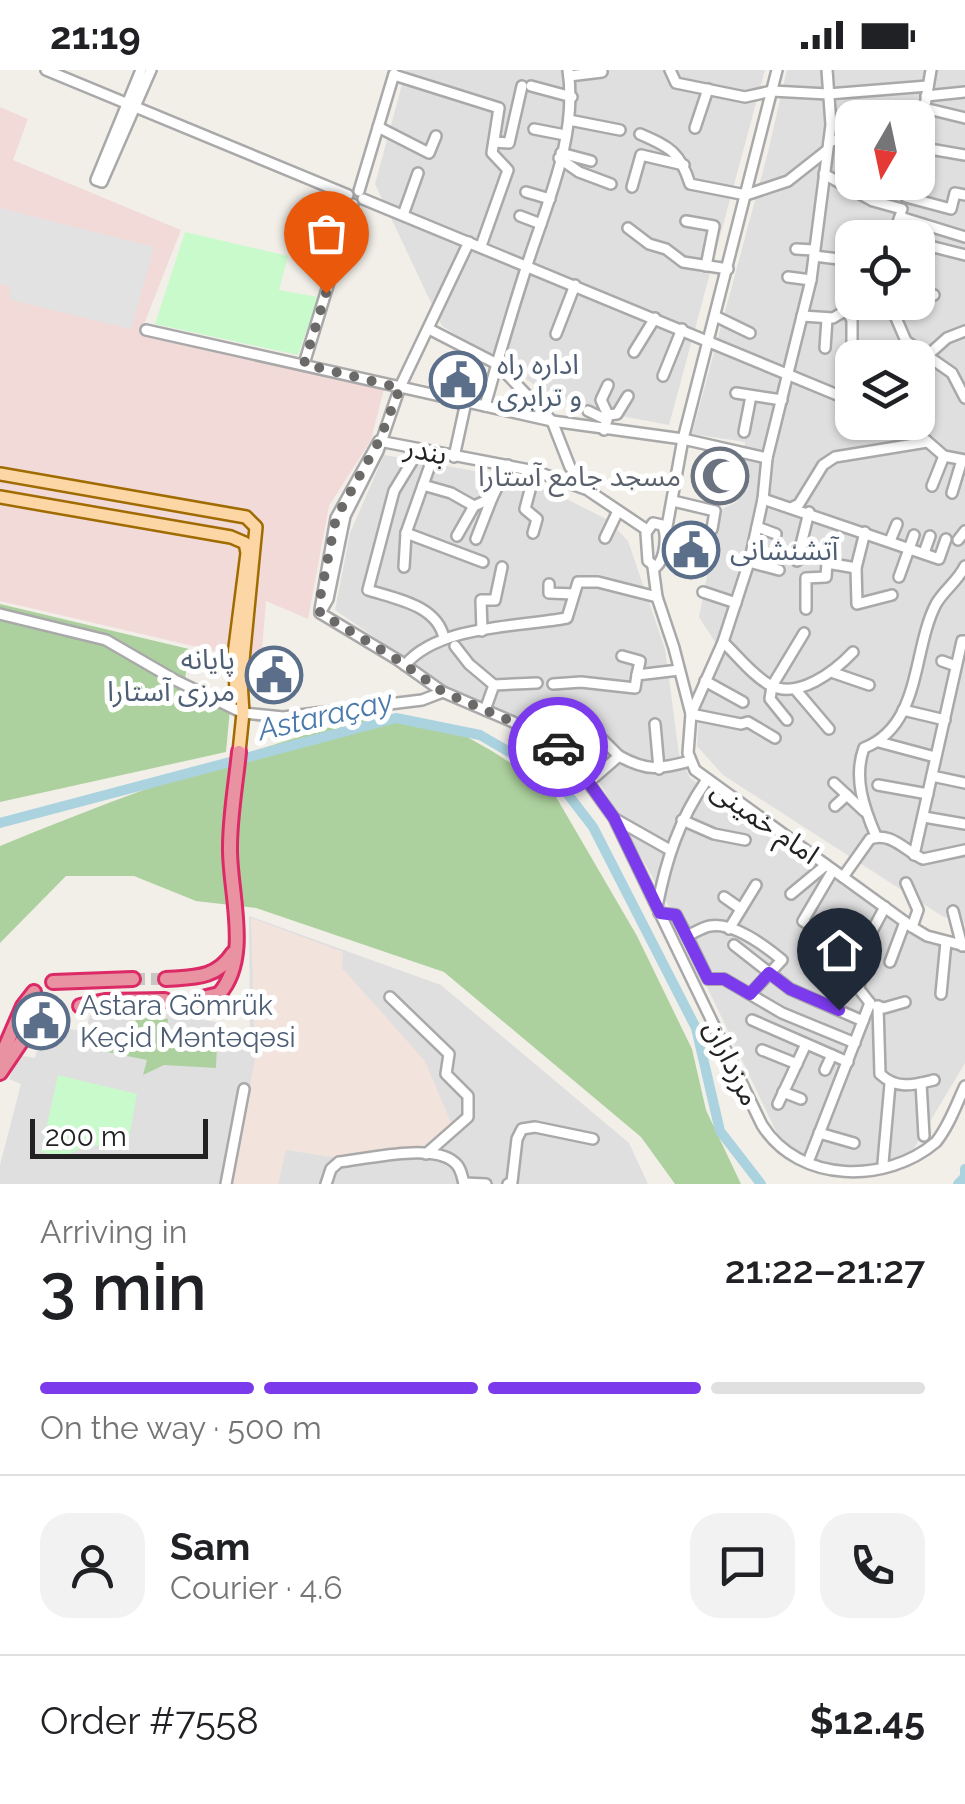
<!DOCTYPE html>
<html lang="en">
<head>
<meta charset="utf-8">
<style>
  body { margin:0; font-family:Raleway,"Noto Sans Arabic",sans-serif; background:#f2f2f2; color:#202124; height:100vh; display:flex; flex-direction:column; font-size:38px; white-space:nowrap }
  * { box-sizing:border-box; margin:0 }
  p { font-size:32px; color:#757577 }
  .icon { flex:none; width:55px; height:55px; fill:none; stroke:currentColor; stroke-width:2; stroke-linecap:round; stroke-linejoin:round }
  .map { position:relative; height:1114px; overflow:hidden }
  .sheet { display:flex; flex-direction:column; background:#fff; flex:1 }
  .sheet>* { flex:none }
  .needle { width:65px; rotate:189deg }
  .fabs { position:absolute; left:835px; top:30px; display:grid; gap:20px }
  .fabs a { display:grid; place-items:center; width:100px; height:100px; border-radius:20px; background:#fff; box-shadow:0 2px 8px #0004; font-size:50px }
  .scale { position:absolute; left:30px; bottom:25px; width:178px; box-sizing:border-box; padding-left:10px; border:5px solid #222; border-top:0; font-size:28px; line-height:35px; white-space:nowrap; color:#222; -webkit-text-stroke:8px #fff; paint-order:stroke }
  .pin { position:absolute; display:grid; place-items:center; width:85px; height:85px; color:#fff; margin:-102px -42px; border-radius:50% 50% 50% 0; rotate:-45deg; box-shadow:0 0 10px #0007 }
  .pin .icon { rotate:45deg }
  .courier { position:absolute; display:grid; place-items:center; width:100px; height:100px; margin:-50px; border:8px solid #7c3aed; border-radius:50%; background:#fff; color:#222; box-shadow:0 2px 12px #0007 }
  .overview em { font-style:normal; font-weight:600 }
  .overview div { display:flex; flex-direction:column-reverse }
  .overview { display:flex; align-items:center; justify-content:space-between; height:170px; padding:0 40px }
  h1 { font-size:65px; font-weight:600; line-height:75px }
  .bar { display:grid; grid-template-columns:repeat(4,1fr); gap:15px 10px; align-content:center; height:120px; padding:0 40px }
  .bar i { height:12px; border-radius:8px; background:#e0e0e0 }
  .bar .on { background:#7c3aed }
  .bar p { grid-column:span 4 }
  .line { display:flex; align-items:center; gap:25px; padding:0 40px; border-top:2px solid #e0e0e0 }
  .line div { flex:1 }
  .round { display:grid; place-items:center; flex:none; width:105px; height:105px; border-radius:30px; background:#f2f2f2 }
  .status { display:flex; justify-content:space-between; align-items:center; height:70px; padding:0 50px; background:#fff; direction:ltr }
  .status svg { height:28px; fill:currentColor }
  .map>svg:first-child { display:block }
  .residential { fill:#e0dfdf; fill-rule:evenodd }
  .commercial { fill:#f2dad9 }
  .military { fill:#f3e3dd }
  .forest { fill:#add19e }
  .park { fill:#c8facc }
  .parking { fill:#e2e2e2 }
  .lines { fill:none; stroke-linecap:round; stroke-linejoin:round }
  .river { stroke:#aad3df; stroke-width:10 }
  .highway-tunnel { stroke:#c8c6c1; stroke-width:12; stroke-dasharray:12 6; stroke-linecap:butt }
  .minor-casing { stroke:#a9a9a9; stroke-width:14 }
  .major-casing { stroke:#a06b00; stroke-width:16 }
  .highway-casing { stroke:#dc2a67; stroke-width:18 }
  .minor { stroke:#fff; stroke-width:9 }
  .major { stroke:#fcd6a4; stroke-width:11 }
  .highway { stroke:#e892a2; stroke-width:12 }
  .done { stroke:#6b6a68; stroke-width:10; stroke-dasharray:0 18 }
  .route { stroke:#7c3aed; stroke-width:12 }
  .labels { text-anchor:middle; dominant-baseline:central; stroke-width:10; stroke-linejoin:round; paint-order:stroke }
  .service-label { font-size:28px; fill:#4e5e75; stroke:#fff; text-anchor:start }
  .street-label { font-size:28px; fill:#222; stroke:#fff }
  .worship-label { font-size:28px; fill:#5b616d; stroke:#fff; text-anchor:end }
  .water-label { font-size:30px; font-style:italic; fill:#4a7aab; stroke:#fff }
</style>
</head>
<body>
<div class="status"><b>21:19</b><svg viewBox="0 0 49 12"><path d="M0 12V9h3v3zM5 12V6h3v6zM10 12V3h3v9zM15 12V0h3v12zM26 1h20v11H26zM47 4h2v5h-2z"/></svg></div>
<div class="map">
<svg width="965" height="1114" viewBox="0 0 965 1114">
  <rect width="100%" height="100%" fill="#f2efe9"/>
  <g class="residential">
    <path d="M406 0H765L669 355 568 336 442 256 375 114Z"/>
    <path d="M787 0H965V854L942 846 723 705 697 676 699 635 722 583 699 547 720 440 737 432 745 372 692 364 767 86ZM852 48H918V112H852ZM852 168H918V232H852ZM852 288H918V352H852Z"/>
    <path d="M384 385 531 411 608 450 628 471 665 579 679 684 690 708 927 873 965 883V993L913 1080 872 1098H830L782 1074 667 833 580 678 450 619 335 540 350 463Z"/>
    <path d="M249 846 441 915 629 1073 648 1114H0V1095L21 1014 9 1009 18 985 35 988 41 965 51 957 85 961 92 939 111 935 222 953 226 976 250 974Z"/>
  </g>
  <path class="commercial" d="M0 37 28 49 13 90 181 160 141 262 384 319 371 370 329 436 308 549 266 531 261 592 0 531Z"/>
  <path class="military" d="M251 848 343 882 342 898 425 991 452 1055 425 1079 338 1088 286 1080 278 1114H231L255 989Z"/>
  <g class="forest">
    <path d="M0 534 189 579 185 610 230 639 226 682 0 732Z"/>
    <path d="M381 643 444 654 492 681 552 720 637 866 692 979 706 1040 741 1114H675L641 1067 444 902 256 838 196 831 134 806H66L0 873V776C125 725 251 678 381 643Z"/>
    <path d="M137 945 168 949 166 965 217 974 216 998 164 995 143 1005 147 990 107 982 111 963 131 966Z"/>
  </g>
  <g class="park">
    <path d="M185 162 288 186 279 220 318 227 298 285 155 254Z"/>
    <path d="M58 1005 137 1024 127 1078 88 1075 63 1087 41 1082Z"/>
  </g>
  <path class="parking" d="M0 138 154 177 131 259 11 230 9 216 0 214Z"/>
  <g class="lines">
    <g class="river">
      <path d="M0 753 396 648 480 665 556 709 593 757 696 958 720 1061 761 1114"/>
      <path d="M958 1114 965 1107V1099"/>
    </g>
    <g class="highway-tunnel">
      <path d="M133 909H166"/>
      <path d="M165 930 198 929"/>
    </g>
    <g class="minor-casing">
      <g id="minor">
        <path d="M46 0 348 125"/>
        <path d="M141 0 96 110 102 112 151 0"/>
        <path d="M670 0 676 13 745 27 772 21 828 24 928 16"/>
        <path d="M931 0 918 77 965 85"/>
        <path d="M394 5 499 38 492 83 508 100 481 176"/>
        <path d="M569 6 602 2"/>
        <path d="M531 16 572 27"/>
        <path d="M926 26 965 22"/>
        <path d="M924 38 965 48"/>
        <path d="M569 50 620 60"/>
        <path d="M378 57 429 83 436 66"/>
        <path d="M695 58 708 19"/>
        <path d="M534 59 565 65"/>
        <path d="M640 64C670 77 680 82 690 114L746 125 788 111 826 81"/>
        <path d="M494 72 509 73 522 16"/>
        <path d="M829 72 852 65"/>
        <path d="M561 83 591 91"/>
        <path d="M559 88 579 102 611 114"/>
        <path d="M824 104 873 131 902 139"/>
        <path d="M632 117 641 85 684 95"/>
        <path d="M359 121 394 4"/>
        <path d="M526 122 550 129"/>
        <path d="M906 127 951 139 955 123 965 125"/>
        <path d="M363 129 852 331"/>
        <path d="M403 145 418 103"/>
        <path d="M520 146 541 154"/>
        <path d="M900 147 965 167"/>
        <path d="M686 151 714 156 706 196"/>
        <path d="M628 158 649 174 666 179 683 192 728 199"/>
        <path d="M892 168 901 144"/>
        <path d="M918 173 965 185"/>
        <path d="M796 179 814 180"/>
        <path d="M814 186 839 189"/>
        <path d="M788 207 811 210"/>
        <path d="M918 228 934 225"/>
        <path d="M885 232 890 234 906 271 952 303 965 328"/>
        <path d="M847 241 852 250V273"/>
        <path d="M715 246 750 263"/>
        <path d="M802 246 833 248 860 232"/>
        <path d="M429 259 497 294 552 351 570 397 589 421 647 460"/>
        <path d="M146 260 552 351 683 369 767 388"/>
        <path d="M556 264 575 215"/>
        <path d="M825 278 827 249"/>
        <path d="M634 282 655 248"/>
        <path d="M304 294 353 134"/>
        <path d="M918 294 947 268 965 261"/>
        <path d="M918 302H919"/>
        <path d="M663 306 682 259"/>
        <path d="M736 323 782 330"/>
        <path d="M485 336C498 289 512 242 527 195 547 133 578 66 568 0"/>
        <path d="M588 341 607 350"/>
        <path d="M608 345 601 330 608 315"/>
        <path d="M905 352 944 386 965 390"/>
        <path d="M604 360 608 345 617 344 628 326"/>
        <path d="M744 362 751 326"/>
        <path d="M379 371 535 401 585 419"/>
        <path d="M419 380 394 421 368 520C396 529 437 535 444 568"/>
        <path d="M454 387 466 332"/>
        <path d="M423 415 451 423 474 436"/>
        <path d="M932 416 944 386"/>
        <path d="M952 423 962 390"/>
        <path d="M763 429 939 489 946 469"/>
        <path d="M673 431 715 441 712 459"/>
        <path d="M793 437 799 434 823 395 835 387 927 372"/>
        <path d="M653 453 662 455C668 465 665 489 656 497L648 491 646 463Z"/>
        <path d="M757 457 776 464"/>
        <path d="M666 462 683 369 777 0"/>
        <path d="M865 462 856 498 857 534 892 525"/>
        <path d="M406 463 483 492"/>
        <path d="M533 463 537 449 525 439 535 401"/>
        <path d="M457 466 474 436 492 428 508 395"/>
        <path d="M605 468 618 441"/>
        <path d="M476 469 492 428"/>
        <path d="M958 470 965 461"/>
        <path d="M890 471 897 454"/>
        <path d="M924 483 930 466"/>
        <path d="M797 491 809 442"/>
        <path d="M749 492 779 500"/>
        <path d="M404 497 406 463 434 384"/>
        <path d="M653 497 657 527 674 578 691 644 688 683 695 700 912 857 927 866 965 876"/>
        <path d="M899 507 914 465"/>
        <path d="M549 514V523L574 524"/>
        <path d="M703 522 736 533"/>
        <path d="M806 539V508L826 507 827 493 856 498"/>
        <path d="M320 540 336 448 379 371"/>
        <path d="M320 543 398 590 443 622 513 652 567 683 614 748 762 1055C799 1114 887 1114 936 1072 949 1056 956 1035 965 1016"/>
        <path d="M320 543 328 529 345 446 378 381 400 317 469 172"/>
        <path d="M0 544 106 570 175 610 243 643 283 647 422 630 443 622"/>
        <path d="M482 561 481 530H495L502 497"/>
        <path d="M723 572C737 585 753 606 770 615 798 630 835 601 853 582"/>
        <path d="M455 576 469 594 494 615"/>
        <path d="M622 586 640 591 637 605"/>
        <path d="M942 591 956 596"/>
        <path d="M405 595C438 555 518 557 567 548L578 512H598L657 527"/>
        <path d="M834 603 869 615"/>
        <path d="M705 611 743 632"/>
        <path d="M553 614 581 612 635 618 637 605 679 600"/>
        <path d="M795 619 829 659"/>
        <path d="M485 640 494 615 537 613"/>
        <path d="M903 640 945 650"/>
        <path d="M787 650 770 629 772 616 804 563"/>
        <path d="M655 654 659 699"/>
        <path d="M601 668 619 686"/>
        <path d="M775 668 748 652 741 654 691 644 723 572 750 489 763 429 767 388 811 210 831 55 827 0"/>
        <path d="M879 672 935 687"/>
        <path d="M932 706 965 713"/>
        <path d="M589 712 619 686C648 702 659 699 690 691"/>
        <path d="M834 713 864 741"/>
        <path d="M878 715 928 724"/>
        <path d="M835 736 847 725"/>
        <path d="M924 747 965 754"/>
        <path d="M617 750 670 780"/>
        <path d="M682 750 714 764 745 770"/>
        <path d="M876 766C864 738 853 708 864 678 922 655 912 580 936 534 944 520 958 511 965 496"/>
        <path d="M914 785 962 571H965"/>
        <path d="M843 807 870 769C891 761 905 781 923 789L965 780"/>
        <path d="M906 813 918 840 912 857"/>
        <path d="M791 824 826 795"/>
        <path d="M724 827 741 839"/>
        <path d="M657 837C666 790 679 750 706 711"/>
        <path d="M953 841 962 876"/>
        <path d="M659 843 676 845 687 866C694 863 703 857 710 856 734 852 765 876 782 890L750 924"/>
        <path d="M729 859 756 815"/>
        <path d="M687 866 708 909H724L782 943 855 973"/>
        <path d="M806 874 814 858 803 851 833 800"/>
        <path d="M734 875 790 919 863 951"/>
        <path d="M890 892 905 852"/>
        <path d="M941 924 946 872"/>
        <path d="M390 927 449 984 446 1004 468 1026V1047L426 1084"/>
        <path d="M870 933 859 919 864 876 885 837"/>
        <path d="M877 936 884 938 905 932"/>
        <path d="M878 936 880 1004C897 1020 913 1015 934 1010"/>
        <path d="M752 950 848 992"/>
        <path d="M762 980 797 994"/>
        <path d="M825 1000 832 985"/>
        <path d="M921 1013 924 1066"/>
        <path d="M783 1022 801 1029"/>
        <path d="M778 1034 806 974"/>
        <path d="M819 1063 854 1073"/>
        <path d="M810 1087 870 933"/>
        <path d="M883 1093 890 1014"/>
        <path d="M464 1113 486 1114"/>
        <path d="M226 1114 244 1019"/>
        <path d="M326 1114 331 1099 339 1092C366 1089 432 1073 454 1092 461 1097 462 1106 464 1114"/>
        <path d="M508 1114 512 1112 517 1069 522 1059 535 1057 593 1069"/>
      </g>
    </g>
    <g class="major-casing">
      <g id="major">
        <path d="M0 404 246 447 256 457 241 611 243 643 239 682"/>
        <path d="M0 427 231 467 245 473 247 483 234 585 236 620"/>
      </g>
    </g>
    <g class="highway-casing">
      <g id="highway">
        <path d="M166 909C194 907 216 909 233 883"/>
        <path d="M53 912 133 909"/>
        <path d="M198 929 219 924C252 887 229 821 230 777 230 745 236 713 239 682"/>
        <path d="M80 936 105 931 165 930"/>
        <path d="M0 989 23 936 34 922"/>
        <path d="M0 1003 23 969 60 946"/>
      </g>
    </g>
    <use href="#minor" class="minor"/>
    <use href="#major" class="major"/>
    <use href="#highway" class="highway"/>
  </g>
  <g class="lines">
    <path class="done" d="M326 223 304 294 400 318 379 371 336 448 320 528V543L398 590 443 622 513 652 558 677"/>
    <path class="route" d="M558 677 567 682 614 748 660 843 676 845 708 909H724L750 924 769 903 790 919 839 940"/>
  </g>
  <defs>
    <g id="civic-ring" transform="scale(2.875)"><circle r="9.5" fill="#fff" stroke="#5c6f8a" stroke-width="1.5"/><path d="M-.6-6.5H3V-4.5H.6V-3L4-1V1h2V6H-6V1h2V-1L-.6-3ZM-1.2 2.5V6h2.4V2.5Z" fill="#5c6f8a"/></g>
    <g id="mosque-ring" transform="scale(2.875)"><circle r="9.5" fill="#fff" stroke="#6b7280" stroke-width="1.5"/><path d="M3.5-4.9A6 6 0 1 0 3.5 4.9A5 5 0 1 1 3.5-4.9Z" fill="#6b7280"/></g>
  </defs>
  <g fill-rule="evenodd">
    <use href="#civic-ring" x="458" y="310"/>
    <use href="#mosque-ring" x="720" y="406"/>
    <use href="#civic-ring" x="691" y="480"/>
    <use href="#civic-ring" x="274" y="605"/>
    <use href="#civic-ring" x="41" y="951"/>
  </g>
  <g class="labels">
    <g class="service-label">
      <text x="497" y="294">اداره راه<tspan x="497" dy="32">و ترابری</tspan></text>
      <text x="730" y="480">آتشنشانی</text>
      <text x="235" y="589" text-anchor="end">پایانه<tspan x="235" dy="32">مرزی آستارا</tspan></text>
      <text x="80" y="935">Astara Gömrük<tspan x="80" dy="32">Keçid Məntəqəsi</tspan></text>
    </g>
    <g class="street-label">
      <text transform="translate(426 381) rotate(12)">بندر</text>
      <text transform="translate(765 752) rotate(35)">امام خمینی</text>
      <text transform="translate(732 993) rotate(64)">مرزداران</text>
    </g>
    <g class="worship-label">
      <text x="681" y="406">مسجد جامع آستارا</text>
    </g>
    <g class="water-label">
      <text transform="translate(325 645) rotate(-13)">Astaraçay</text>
    </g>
  </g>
</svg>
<div class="fabs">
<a><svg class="needle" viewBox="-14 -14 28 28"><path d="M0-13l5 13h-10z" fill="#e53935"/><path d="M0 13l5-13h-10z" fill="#757577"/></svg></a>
<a><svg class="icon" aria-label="locate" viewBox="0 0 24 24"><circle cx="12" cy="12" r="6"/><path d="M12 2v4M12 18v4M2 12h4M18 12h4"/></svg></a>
<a><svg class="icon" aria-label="layers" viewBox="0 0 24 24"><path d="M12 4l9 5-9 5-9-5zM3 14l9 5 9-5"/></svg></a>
</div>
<div class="scale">200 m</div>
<div class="pin" style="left:326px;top:223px;background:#ea580c"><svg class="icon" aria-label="bag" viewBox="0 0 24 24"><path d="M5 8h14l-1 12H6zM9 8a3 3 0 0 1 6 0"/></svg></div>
<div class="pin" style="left:839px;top:940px;background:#1f2937"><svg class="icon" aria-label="home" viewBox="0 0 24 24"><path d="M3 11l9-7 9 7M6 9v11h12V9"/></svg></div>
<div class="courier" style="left:558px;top:677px"><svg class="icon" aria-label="car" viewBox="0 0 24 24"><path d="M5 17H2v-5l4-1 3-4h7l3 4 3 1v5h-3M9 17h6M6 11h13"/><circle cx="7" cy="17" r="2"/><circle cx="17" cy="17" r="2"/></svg></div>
</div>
<section class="sheet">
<div class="overview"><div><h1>3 min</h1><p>Arriving in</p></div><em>21:22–21:27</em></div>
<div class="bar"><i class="on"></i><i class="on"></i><i class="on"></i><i></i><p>On the way · 500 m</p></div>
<div class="line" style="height:180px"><a class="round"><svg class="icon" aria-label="person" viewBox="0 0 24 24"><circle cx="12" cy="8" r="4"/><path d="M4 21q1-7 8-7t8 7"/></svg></a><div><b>Sam</b><p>Courier · 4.6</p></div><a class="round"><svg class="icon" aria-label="chat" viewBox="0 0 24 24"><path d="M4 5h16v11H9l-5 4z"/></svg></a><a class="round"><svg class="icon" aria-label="phone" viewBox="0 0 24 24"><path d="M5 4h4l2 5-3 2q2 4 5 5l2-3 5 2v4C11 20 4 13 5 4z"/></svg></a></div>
<div class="line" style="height:130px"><div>Order #7558</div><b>$12.45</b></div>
</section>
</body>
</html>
